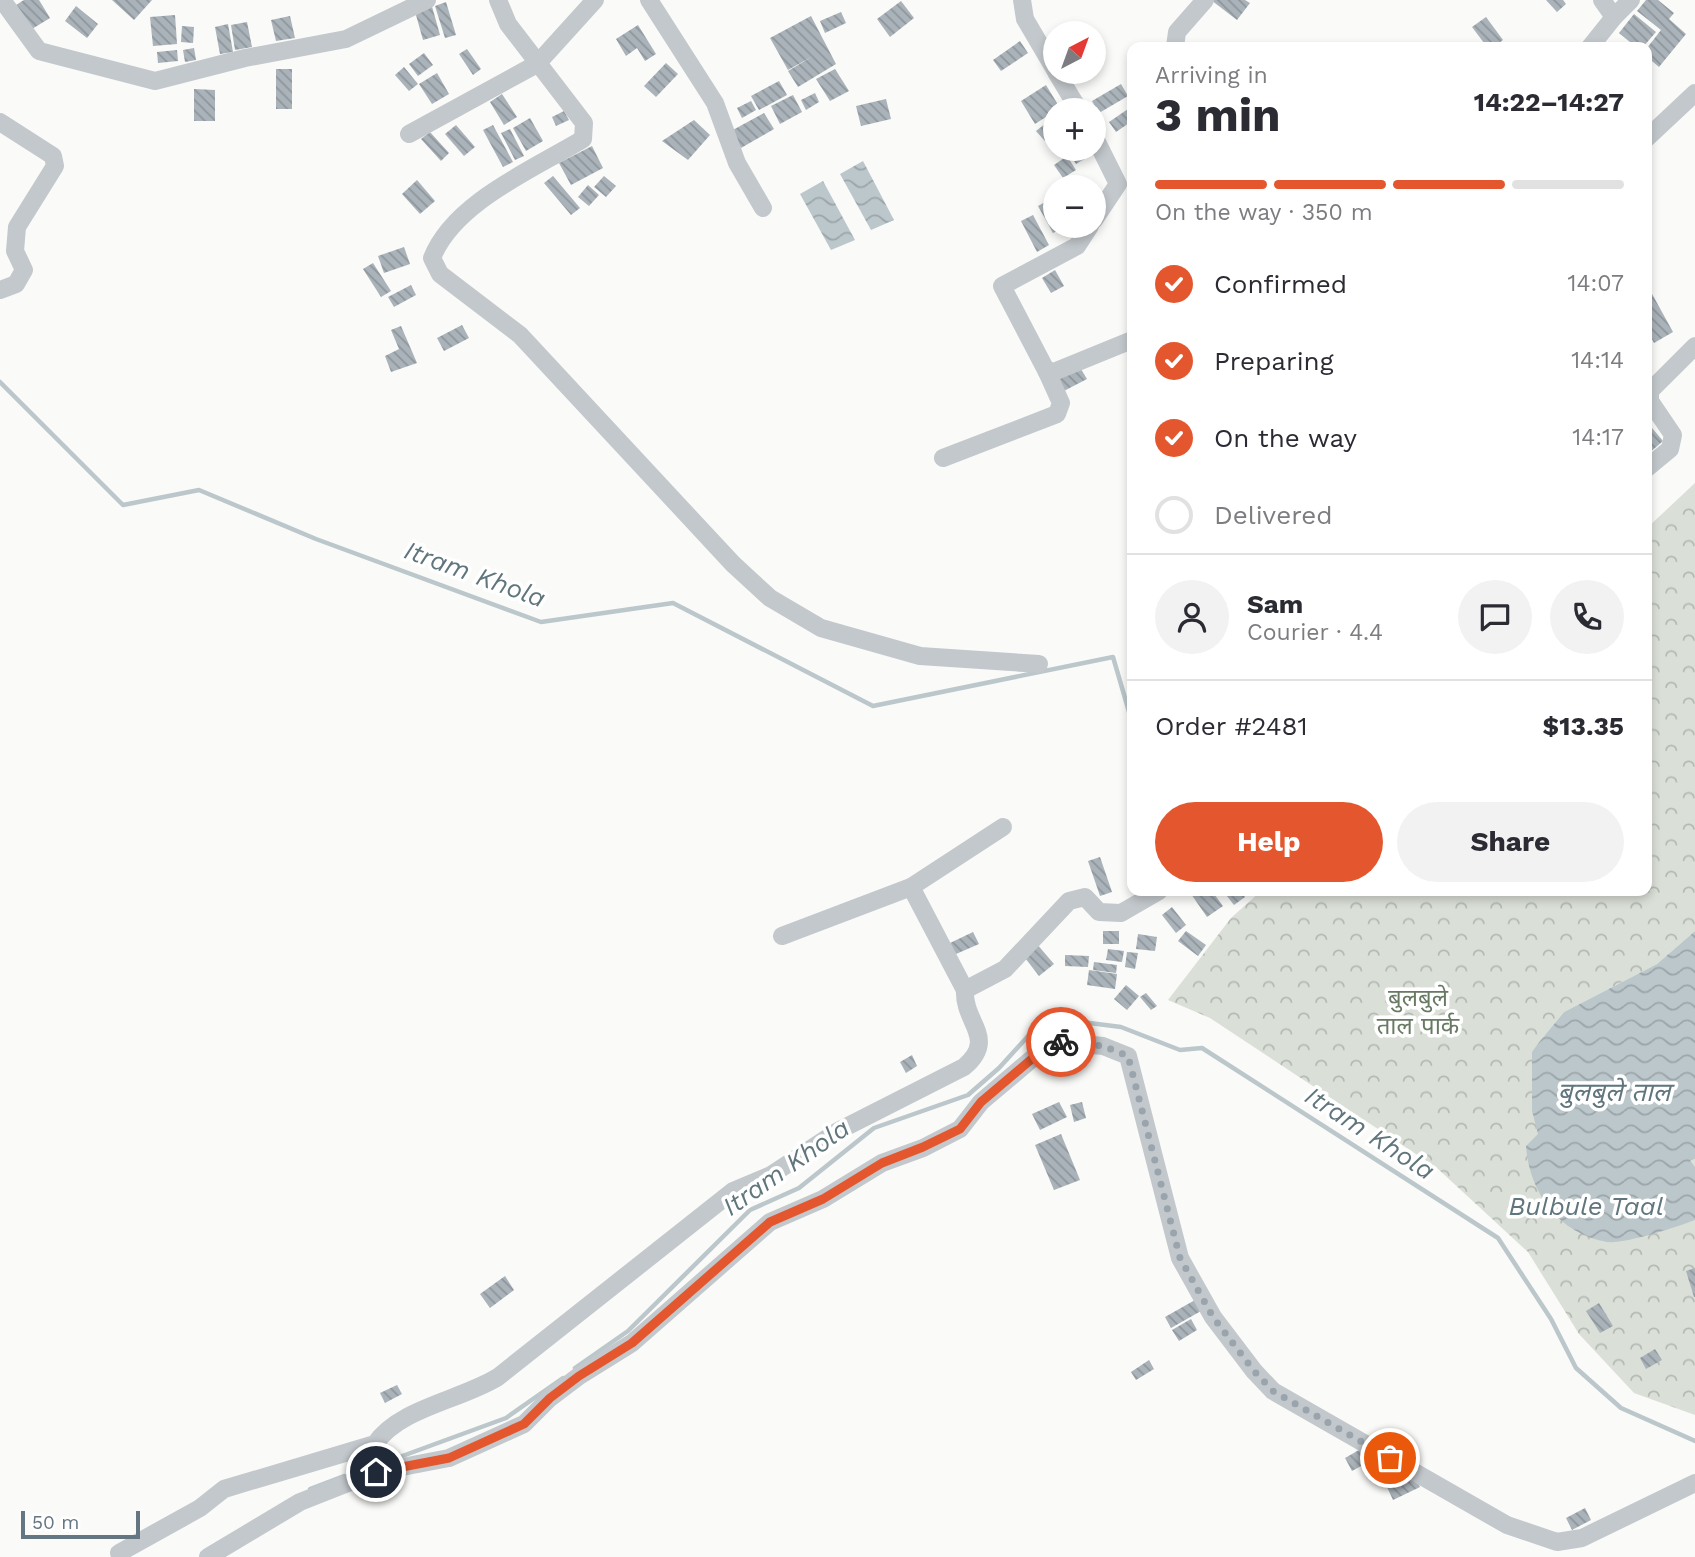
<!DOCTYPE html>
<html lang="en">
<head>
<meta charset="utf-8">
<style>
  body { margin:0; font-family:"Work Sans","Noto Sans Devanagari",sans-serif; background:#f2f2f3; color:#2b2b33; height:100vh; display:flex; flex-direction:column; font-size:26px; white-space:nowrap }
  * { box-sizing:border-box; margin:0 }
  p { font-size:23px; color:#7c7c81 }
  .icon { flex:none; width:38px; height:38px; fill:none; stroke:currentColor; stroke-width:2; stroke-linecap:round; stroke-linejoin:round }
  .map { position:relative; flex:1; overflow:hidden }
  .panel { position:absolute; left:1127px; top:42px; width:525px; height:854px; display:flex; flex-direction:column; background:#fff; border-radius:14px; box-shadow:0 4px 10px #0003 }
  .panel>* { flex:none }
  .needle { width:46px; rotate:41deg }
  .fabs { position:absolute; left:1043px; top:21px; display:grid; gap:14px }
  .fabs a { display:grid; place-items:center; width:63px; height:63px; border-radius:50%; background:#fff; box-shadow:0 4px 10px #0003; font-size:35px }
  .scale { position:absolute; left:21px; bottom:18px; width:119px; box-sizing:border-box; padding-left:7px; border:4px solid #657683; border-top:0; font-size:19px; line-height:24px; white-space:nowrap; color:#657683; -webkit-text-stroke:5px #fff; paint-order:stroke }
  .pin { position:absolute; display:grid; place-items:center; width:60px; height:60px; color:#fff; margin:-30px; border:4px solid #fff; border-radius:50%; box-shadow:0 2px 7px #0007 }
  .courier { position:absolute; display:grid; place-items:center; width:70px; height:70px; margin:-35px; border:5px solid #e4572e; border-radius:50%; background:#fff; color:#222; box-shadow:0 2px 9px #0007 }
  .summary em { font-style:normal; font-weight:700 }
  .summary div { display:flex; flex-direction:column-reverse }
  .summary { display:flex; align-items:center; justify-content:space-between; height:119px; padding:0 28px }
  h1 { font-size:46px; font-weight:700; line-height:52px }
  .bar { display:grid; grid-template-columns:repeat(4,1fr); gap:10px 7px; align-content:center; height:84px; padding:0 28px }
  .bar i { height:9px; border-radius:5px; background:#e1e1e2 }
  .bar .current { background:#e4572e }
  .bar p { grid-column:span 4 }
  .line { display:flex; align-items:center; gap:18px; padding:0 28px; border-top:2px solid #e1e1e2 }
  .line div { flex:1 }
  .round { display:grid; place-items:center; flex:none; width:74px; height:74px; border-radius:37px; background:#f2f2f3 }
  ol { padding:0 28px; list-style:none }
  li { display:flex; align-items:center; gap:21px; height:77px }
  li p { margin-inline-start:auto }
  li .icon { padding:7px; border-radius:50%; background:#e4572e; color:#fff; stroke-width:4 }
  li:last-child { color:#7c7c81 }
  li i { width:38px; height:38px; border:4px solid #e1e1e2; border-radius:50% }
  .action { display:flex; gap:14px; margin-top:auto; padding:14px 28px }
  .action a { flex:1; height:80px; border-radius:42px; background:#e4572e; color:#fff; font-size:28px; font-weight:700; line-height:80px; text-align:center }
  .action a+a { background:#f2f2f3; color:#2b2b33 }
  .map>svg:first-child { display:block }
  .park { fill:url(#park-crowns) }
  .water { fill:url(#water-waves) }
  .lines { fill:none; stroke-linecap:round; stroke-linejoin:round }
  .stream { stroke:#bbc7cb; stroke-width:4.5 }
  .building { fill:url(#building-back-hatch) }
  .minor { stroke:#c3c8cc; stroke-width:18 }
  .done { stroke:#99a4ac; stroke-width:7; stroke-dasharray:0 12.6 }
  .route { stroke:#e4572e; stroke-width:9 }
  .labels { text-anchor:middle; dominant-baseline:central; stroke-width:7; stroke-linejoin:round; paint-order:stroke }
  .park-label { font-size:24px; fill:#687a64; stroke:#fff }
  .water-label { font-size:26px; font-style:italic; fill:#60757c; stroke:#fff }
</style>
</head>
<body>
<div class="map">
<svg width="1695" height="1557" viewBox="0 0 1695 1557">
  <defs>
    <pattern id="park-crowns" width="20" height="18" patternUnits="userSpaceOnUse" patternTransform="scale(1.75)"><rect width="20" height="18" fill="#dadfd7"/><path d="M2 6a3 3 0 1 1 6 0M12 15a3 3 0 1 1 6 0" fill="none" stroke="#b4b9b4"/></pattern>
    <pattern id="water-waves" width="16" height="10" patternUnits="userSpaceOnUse" patternTransform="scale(1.75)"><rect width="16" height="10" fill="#bbc7cb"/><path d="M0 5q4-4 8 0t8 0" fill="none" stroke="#9ca6aa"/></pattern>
    <pattern id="building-back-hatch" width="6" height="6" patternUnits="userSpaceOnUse" patternTransform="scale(1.75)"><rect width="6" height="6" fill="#aab3b9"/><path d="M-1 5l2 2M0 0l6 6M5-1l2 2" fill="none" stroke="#8e969c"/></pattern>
  </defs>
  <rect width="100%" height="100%" fill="#fafaf8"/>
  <path class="park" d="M1695 483V931L1657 964 1564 1012 1540 1041 1532 1067V1111L1677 1167 1695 1159V1415L1634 1393 1579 1334 1528 1252 1437 1168 1210 1018 1168 1000 1231 918 1261 891H1647V528Z"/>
  <g class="water">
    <path d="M863 161 894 220 871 230 840 174Z"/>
    <path d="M823 181 855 240 831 250 800 194Z"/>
    <path d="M1695 931V1159L1690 1161 1695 1167V1220C1677 1227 1625 1244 1607 1242 1559 1234 1529 1192 1526 1146L1538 1134 1532 1111V1052L1540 1041 1564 1012 1657 964Z"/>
  </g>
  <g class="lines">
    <g class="stream">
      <path d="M0 382 123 505 199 490 316 539 541 622 673 603 873 706 1113 657 1132 722"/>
      <path d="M575 1368 628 1331 750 1210 799 1188 874 1128 968 1095 999 1068 1040 1023 1058 1019 1121 1027 1180 1050 1202 1048 1498 1238 1551 1319 1576 1368 1621 1408 1695 1441"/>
      <path d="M386 1462 506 1418 563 1378"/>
      <path d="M310 1489 344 1476"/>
    </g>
  </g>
  <g class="building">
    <path d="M24 0H39L50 18 32 29 16 5Z"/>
    <path d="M112 0H152L134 20Z"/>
    <path d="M1211 0H1245L1250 3 1237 20Z"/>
    <path d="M1546 0H1563L1566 4 1557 12Z"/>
    <path d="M1646 0H1658L1674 13 1669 19 1686 34 1659 67 1647 57V48L1661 30 1637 11Z"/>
    <path d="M901 1 914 18 890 37 877 19Z"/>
    <path d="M446 2 456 35 445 38 435 6Z"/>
    <path d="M431 3 440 35 423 40 414 8Z"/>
    <path d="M76 6 98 24 87 38 65 21Z"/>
    <path d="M841 12 846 23 825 33 820 21Z"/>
    <path d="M1634 14 1656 32 1643 47H1636L1619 33Z"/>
    <path d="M175 15 177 44 153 46 150 17Z"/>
    <path d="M290 16 295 38 276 41 271 20Z"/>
    <path d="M811 16 836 64 798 87 788 71 813 56 788 70 770 38Z"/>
    <path d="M1486 17 1503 40 1494 47H1487L1472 27Z"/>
    <path d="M247 22 252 47 235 50 231 25Z"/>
    <path d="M228 24 233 52 220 54 215 27Z"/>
    <path d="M638 25 656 54 645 61 637 48 626 56 616 39Z"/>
    <path d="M182 26 194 27 193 43 181 42Z"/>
    <path d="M1020 41 1028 53 1001 71 993 60Z"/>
    <path d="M194 48 196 60 185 62 183 50Z"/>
    <path d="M467 49 481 69 473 75 459 54Z"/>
    <path d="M177 50 178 61 158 63 157 52Z"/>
    <path d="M424 53 433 65 418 76 409 64Z"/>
    <path d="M666 63 678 74 656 97 644 86Z"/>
    <path d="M404 67 418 84 409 91 395 75Z"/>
    <rect x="276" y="69" width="16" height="40"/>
    <path d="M835 69 849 91 830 101 816 79Z"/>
    <path d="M437 73 449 94 432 104 419 84Z"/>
    <path d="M779 81 787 95 759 110 751 96Z"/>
    <path d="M1121 84 1128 96 1099 113 1092 101Z"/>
    <path d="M1046 85 1060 108 1035 124 1021 101Z"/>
    <path d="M194 89 215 90V121H194Z"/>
    <path d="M815 93 819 102 806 110 801 100Z"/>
    <path d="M502 94 517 117 504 125 490 102Z"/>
    <path d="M793 95 802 112 780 124 771 106Z"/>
    <path d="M886 99 891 119 861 126 856 106Z"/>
    <path d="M751 101 756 110 742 118 737 108Z"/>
    <path d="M1128 109 1132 121 1116 132 1109 122Z"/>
    <path d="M564 111 569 120 556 126 552 117Z"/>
    <path d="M764 113 774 129 741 148 731 131Z"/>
    <path d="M1055 116V133L1045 141 1036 131Z"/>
    <path d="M530 118 543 141 526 151 513 128Z"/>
    <path d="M694 120 710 135 688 160 662 141Z"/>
    <path d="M456 125 475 147 464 156 445 134Z"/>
    <path d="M493 125 513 162 503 167 483 130Z"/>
    <path d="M510 129 524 156 515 160 501 133Z"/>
    <path d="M430 132 449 153 441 161 421 139Z"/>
    <path d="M592 146 603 168 571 185 559 163Z"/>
    <path d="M1077 149H1087L1091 155 1076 164 1069 153Z"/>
    <path d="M1067 156 1076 170 1063 178 1054 165Z"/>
    <path d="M553 176 580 208 571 215 544 183Z"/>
    <path d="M604 176 616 186 606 197 594 187Z"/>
    <path d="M417 180 435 201 420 214 402 194Z"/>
    <path d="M588 185 599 195 589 206 578 197Z"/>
    <path d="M1049 200 1055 211V226H1067L1053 233 1038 206Z"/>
    <path d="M1033 215 1049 245 1037 252 1021 221Z"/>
    <path d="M404 247 410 264 384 273 378 256Z"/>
    <path d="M373 263 391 291 381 297 363 269Z"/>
    <path d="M1055 270 1064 286 1051 293 1042 278Z"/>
    <path d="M411 285 416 295 394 307 388 297Z"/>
    <path d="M1651 292 1673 332 1654 343 1647 330V295Z"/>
    <path d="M462 325 469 338 444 351 437 338Z"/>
    <path d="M401 326 417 363 391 372 385 356 399 349 391 330Z"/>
    <path d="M1078 364 1087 379 1060 393 1052 378Z"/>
    <path d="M1647 422 1663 441 1648 454 1647 453Z"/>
    <path d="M1100 857 1112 892 1100 896 1088 861Z"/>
    <path d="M1189 891H1212L1223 906 1207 917Z"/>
    <path d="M1223 891H1241L1245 897 1234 905Z"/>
    <path d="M1172 907 1186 925 1176 933 1162 915Z"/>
    <rect x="1103" y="931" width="16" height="13"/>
    <path d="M1186 931 1206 945 1198 956 1178 941Z"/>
    <path d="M973 932 979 944 956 954 950 943Z"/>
    <path d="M1138 934 1157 937 1155 951 1136 949Z"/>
    <path d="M1036 943 1054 964 1039 976 1022 954Z"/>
    <path d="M1108 949 1124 951 1122 962 1106 960Z"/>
    <path d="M1127 952 1138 953 1135 969 1125 967Z"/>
    <path d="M1065 955 1089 956 1088 967 1065 966Z"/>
    <path d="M1094 962 1117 965 1116 973 1093 970Z"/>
    <path d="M1089 970 1117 974 1115 989 1087 985Z"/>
    <path d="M1126 985 1139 996 1127 1010 1114 999Z"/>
    <path d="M1146 993 1157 1006 1151 1010 1140 997Z"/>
    <path d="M912 1055 917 1066 906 1073 900 1062Z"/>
    <path d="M1059 1102 1067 1117 1040 1130 1032 1114Z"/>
    <path d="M1082 1102 1086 1118 1074 1122 1070 1105Z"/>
    <path d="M1061 1134 1080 1180 1054 1190 1035 1145Z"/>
    <path d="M1695 1268V1297H1694L1686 1271Z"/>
    <path d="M505 1276 514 1290 490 1308 480 1294Z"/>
    <path d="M1195 1300 1201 1311 1171 1328 1165 1317Z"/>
    <path d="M1599 1303 1613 1326 1600 1333 1586 1311Z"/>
    <path d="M1191 1319 1197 1330 1179 1341 1172 1330Z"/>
    <path d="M1655 1349 1662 1360 1646 1369 1640 1358Z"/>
    <path d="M1149 1360 1154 1369 1136 1380 1131 1372Z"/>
    <path d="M397 1385 402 1394 385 1403 380 1393Z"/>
    <path d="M1366 1446 1374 1459 1352 1471 1345 1458Z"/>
    <path d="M1414 1474 1420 1487 1393 1500 1387 1487Z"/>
    <path d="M1585 1508 1591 1520 1572 1530 1566 1518Z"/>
  </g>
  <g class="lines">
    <g class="minor">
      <path d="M2 0 39 51 155 81 245 58 346 39 427 0"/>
      <path d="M498 0 508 24 584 123 583 139C534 169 454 202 432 258L440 274 520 335 733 564 770 598 821 628 920 656 1039 664"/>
      <path d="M649 0 715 103 737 163 763 208"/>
      <path d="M1022 0 1025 19 1055 70"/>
      <path d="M1602 0 1614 17 1631 0"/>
      <path d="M1175 47 1177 32 1205 0"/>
      <path d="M1590 47 1614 17"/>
      <path d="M1056 72 1079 110"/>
      <path d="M0 122 53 156 55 166 17 227 15 251 24 270 16 284 0 290"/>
      <path d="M409 134 537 64 595 0"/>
      <path d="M1094 136 1118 184 1094 220"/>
      <path d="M1647 138 1695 93"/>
      <path d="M1090 226 1077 246 1002 286 1047 372 1056 371 1132 340"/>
      <path d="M943 458 1057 414 1061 403 1047 372"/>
      <path d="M1647 468 1670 449 1673 435 1650 401V391L1695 346"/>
      <path d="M911 887 965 990"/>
      <path d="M782 936 911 887 1003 827"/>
      <path d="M119 1553 200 1508 224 1489 375 1444C399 1408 461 1400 498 1377L733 1191 771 1175 838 1131 964 1067C998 1038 963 1023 965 990L1005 969 1069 901 1085 897 1099 912 1121 913 1159 891"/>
      <path d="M208 1557 300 1502 376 1472 449 1458 524 1424 550 1398 579 1376 632 1343 770 1222 823 1199 882 1163 923 1148 960 1129 981 1102 1053 1041 1103 1046 1128 1056 1180 1258 1213 1317 1254 1371 1273 1391 1507 1525 1557 1542 1582 1538 1695 1483"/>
    </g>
  </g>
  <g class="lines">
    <path class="done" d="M1061 1042 1103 1046 1128 1056 1180 1258 1213 1317 1254 1371 1273 1391 1390 1458"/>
    <path class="route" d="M376 1472 449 1458 524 1424 550 1398 579 1376 632 1343 770 1222 823 1199 882 1163 923 1147 960 1129 981 1102 1053 1041 1061 1042"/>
  </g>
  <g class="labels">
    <g class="park-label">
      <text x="1418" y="998">बुलबुले<tspan x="1418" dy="28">ताल पार्क</tspan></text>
    </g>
    <g class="water-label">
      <text transform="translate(475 574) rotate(20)">Itram Khola</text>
      <text x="1614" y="1092">बुलबुले ताल</text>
      <text transform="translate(1370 1133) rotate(33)">Itram Khola</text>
      <text transform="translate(786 1167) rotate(-35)">Itram Khola</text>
      <text x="1586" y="1206">Bulbule Taal</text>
    </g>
  </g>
</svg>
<div class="fabs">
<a><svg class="needle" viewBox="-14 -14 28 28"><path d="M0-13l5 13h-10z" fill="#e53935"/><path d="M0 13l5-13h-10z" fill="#7c7c81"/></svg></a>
<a>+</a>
<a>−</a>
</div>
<div class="scale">50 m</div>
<div class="pin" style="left:1390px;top:1458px;background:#ea580c"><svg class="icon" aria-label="bag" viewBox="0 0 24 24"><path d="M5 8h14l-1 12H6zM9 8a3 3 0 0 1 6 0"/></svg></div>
<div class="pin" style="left:376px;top:1472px;background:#1f2937"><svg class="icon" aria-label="home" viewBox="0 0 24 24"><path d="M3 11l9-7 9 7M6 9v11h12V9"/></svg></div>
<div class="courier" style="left:1061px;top:1042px"><svg class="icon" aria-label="bike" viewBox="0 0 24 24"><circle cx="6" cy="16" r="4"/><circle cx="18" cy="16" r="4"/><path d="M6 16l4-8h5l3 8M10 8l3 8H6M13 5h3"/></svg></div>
<section class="panel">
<div class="summary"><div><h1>3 min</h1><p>Arriving in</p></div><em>14:22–14:27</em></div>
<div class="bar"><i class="current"></i><i class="current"></i><i class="current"></i><i></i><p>On the way · 350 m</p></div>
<ol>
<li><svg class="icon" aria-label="check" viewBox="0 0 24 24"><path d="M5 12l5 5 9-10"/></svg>Confirmed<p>14:07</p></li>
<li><svg class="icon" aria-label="check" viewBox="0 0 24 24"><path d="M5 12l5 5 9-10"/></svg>Preparing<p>14:14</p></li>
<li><svg class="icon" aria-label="check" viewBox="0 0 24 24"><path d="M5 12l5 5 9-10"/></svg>On the way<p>14:17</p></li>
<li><i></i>Delivered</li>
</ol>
<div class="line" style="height:126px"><a class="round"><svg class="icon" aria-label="person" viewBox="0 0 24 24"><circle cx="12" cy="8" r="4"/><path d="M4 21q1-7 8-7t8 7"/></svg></a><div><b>Sam</b><p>Courier · 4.4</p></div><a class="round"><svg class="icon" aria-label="chat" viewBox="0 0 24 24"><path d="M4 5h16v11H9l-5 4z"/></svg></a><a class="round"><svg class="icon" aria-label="phone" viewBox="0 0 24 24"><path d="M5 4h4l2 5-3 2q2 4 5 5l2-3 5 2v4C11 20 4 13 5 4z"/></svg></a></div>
<div class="line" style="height:91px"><div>Order #2481</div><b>$13.35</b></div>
<div class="action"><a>Help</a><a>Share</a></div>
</section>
</div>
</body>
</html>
